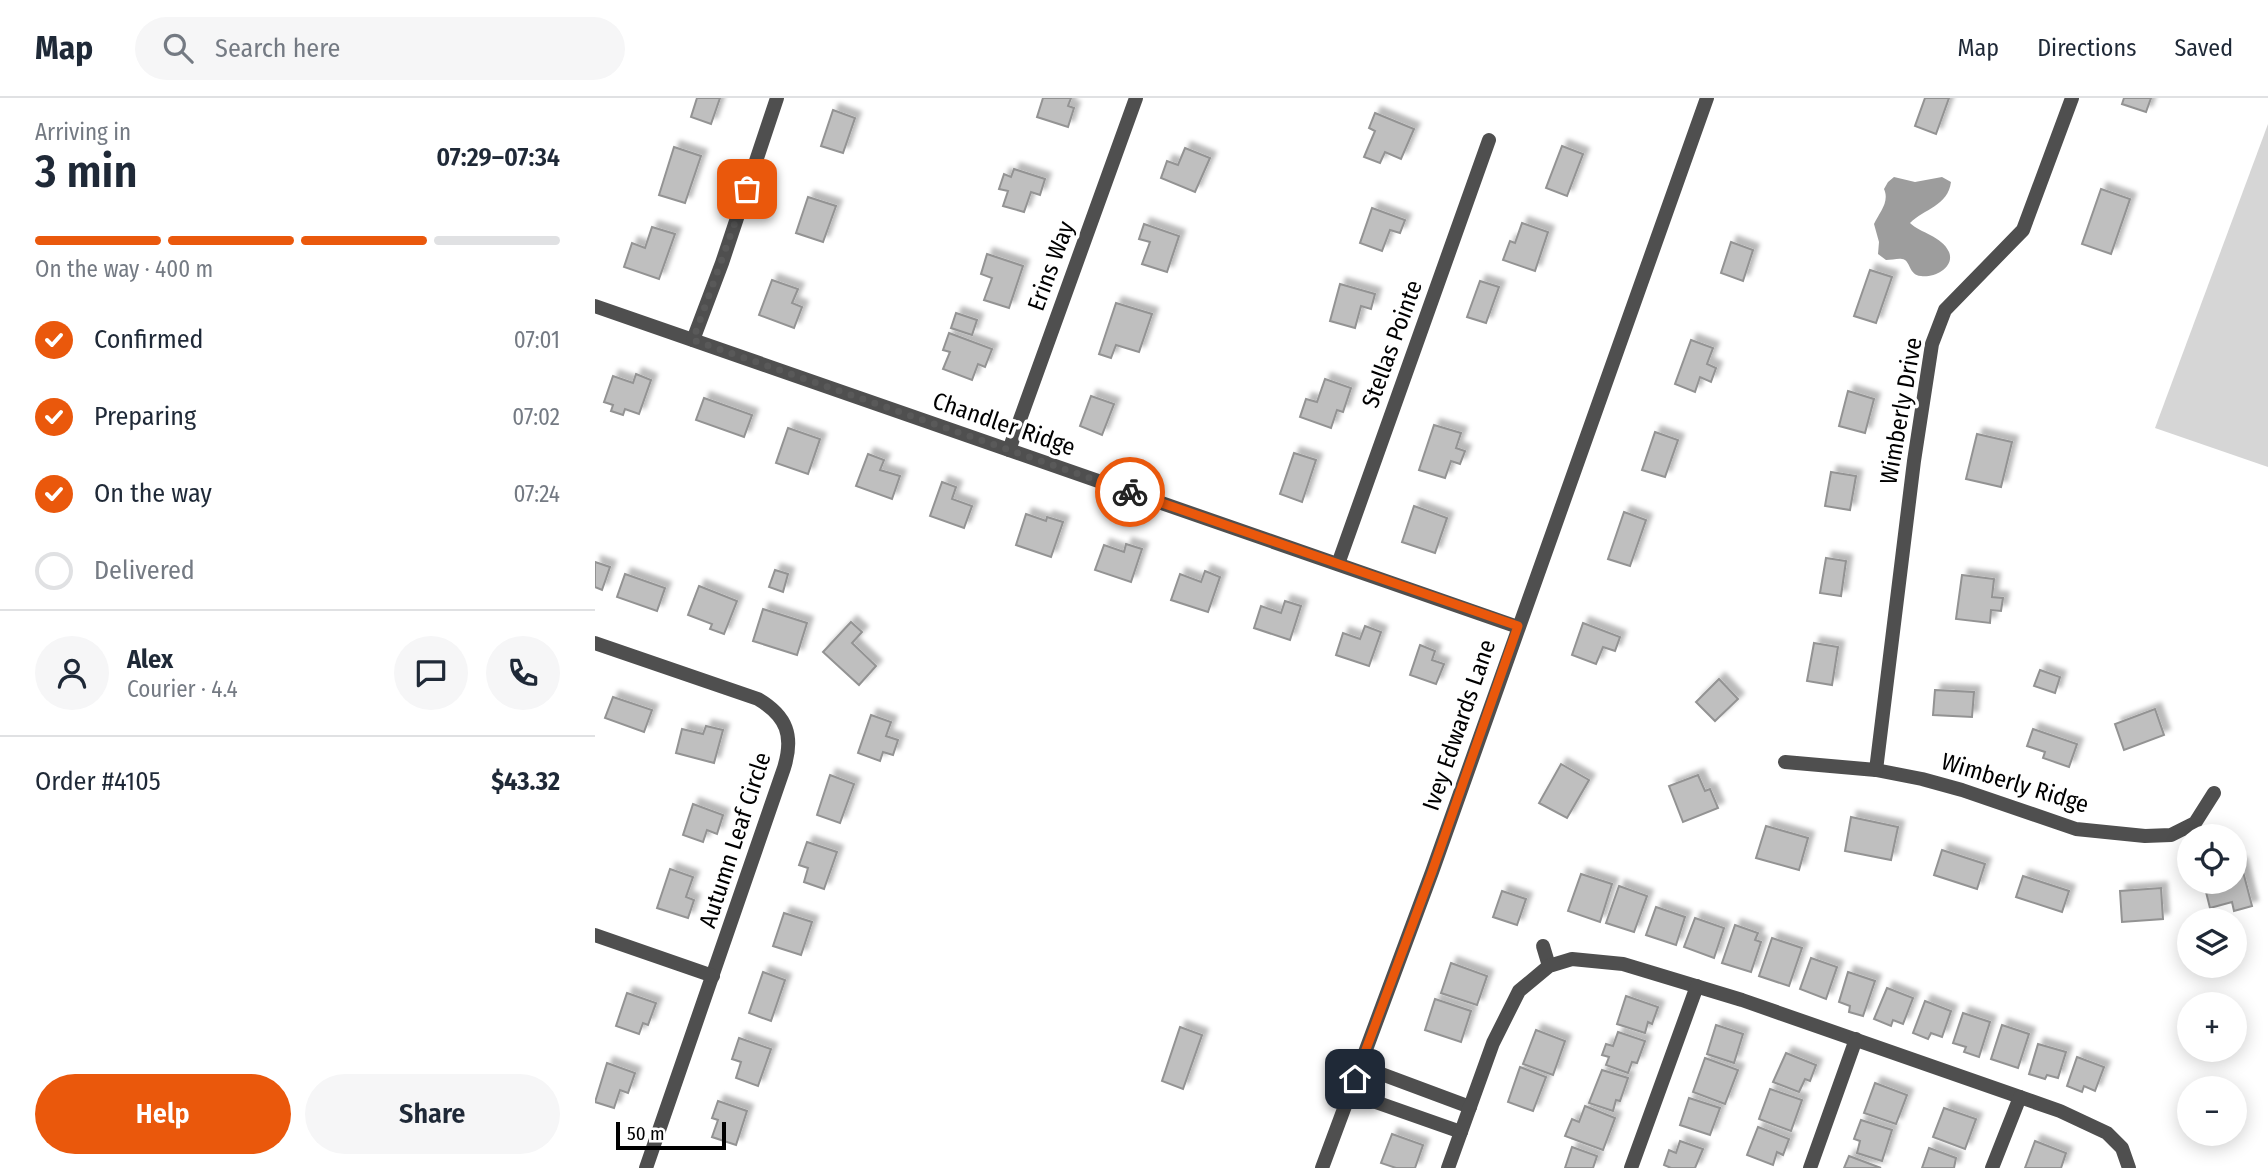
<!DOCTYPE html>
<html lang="en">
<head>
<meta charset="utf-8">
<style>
  body { margin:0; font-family:"Fira Sans Condensed",sans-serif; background:#f6f6f7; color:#1f2937; height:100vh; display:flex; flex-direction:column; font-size:26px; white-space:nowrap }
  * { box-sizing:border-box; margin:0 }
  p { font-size:23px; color:#747a83 }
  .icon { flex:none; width:38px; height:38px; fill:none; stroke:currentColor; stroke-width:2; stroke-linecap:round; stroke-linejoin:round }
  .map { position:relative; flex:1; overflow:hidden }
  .drawer { display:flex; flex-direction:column; background:#fff; width:595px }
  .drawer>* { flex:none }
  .tools { position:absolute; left:1582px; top:726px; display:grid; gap:14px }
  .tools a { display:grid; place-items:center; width:70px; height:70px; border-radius:50%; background:#fff; box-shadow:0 4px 18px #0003; font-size:35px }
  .scale { position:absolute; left:21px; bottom:18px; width:110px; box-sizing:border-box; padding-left:7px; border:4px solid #000; border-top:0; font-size:19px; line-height:24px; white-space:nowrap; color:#000; -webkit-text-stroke:5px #fff; paint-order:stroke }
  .pin { position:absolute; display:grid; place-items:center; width:60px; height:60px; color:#fff; margin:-30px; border-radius:14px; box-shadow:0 4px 10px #0006 }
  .courier { position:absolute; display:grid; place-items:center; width:70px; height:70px; margin:-35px; border:5px solid #ea580c; border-radius:50%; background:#fff; color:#222; box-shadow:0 2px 9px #0007 }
  .headline em { font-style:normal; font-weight:600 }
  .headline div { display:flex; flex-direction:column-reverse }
  .headline { display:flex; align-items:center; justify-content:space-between; height:119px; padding:0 35px }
  h1 { font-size:46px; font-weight:600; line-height:52px }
  .bar { display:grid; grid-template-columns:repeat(4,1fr); gap:10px 7px; align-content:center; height:84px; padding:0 35px }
  .bar i { height:9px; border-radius:5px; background:#e0e1e3 }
  .bar .on { background:#ea580c }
  .bar p { grid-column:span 4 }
  .line { display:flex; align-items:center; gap:18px; padding:0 35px; border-top:2px solid #e0e1e3 }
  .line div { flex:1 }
  .round { display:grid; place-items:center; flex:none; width:74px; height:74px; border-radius:37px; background:#f6f6f7 }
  ol { padding:0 35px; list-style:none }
  li { display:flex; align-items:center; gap:21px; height:77px }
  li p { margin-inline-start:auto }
  li .icon { padding:7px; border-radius:50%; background:#ea580c; color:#fff; stroke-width:4 }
  li:last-child { color:#747a83 }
  li i { width:38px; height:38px; border:4px solid #e0e1e3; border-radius:50% }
  .primary-button { display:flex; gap:14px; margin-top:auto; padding:14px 35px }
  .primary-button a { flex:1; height:80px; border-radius:42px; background:#ea580c; color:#fff; font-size:28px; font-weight:600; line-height:80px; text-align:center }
  .primary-button a+a { background:#f6f6f7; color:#1f2937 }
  header { display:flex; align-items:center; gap:42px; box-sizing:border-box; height:98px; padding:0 35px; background:#fff; border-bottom:2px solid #e0e1e3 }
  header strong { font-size:33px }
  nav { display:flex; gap:38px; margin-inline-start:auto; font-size:24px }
  .search { width:490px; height:63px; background:#f6f6f7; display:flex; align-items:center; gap:18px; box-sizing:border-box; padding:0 24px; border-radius:38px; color:#747a83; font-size:26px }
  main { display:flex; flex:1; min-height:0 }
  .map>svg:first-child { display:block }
  .green { fill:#d6d6d6 }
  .water { fill:#9d9d9d }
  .building { fill:#bfbfbf; stroke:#939393; stroke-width:2; filter:url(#shadow) }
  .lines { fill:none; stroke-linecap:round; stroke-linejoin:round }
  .street { stroke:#4f4f4f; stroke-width:14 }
  .done { stroke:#595959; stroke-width:7; stroke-dasharray:0 12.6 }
  .route { stroke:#ea580c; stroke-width:9 }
  .labels { text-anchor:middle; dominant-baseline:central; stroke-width:7; stroke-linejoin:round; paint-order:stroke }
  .street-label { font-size:24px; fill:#000; stroke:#fff }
</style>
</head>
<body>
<header>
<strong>Map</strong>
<div class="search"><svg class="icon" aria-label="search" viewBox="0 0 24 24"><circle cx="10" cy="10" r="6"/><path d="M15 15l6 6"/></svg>Search here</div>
<nav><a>Map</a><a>Directions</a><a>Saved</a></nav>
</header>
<main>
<section class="drawer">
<div class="headline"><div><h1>3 min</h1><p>Arriving in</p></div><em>07:29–07:34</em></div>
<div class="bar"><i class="on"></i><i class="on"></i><i class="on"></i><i></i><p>On the way · 400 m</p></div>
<ol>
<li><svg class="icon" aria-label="check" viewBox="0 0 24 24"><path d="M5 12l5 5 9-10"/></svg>Confirmed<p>07:01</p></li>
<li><svg class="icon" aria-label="check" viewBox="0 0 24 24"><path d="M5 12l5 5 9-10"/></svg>Preparing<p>07:02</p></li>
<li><svg class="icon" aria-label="check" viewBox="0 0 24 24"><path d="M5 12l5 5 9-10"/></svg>On the way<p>07:24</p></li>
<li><i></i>Delivered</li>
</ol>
<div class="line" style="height:126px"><a class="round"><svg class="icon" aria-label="person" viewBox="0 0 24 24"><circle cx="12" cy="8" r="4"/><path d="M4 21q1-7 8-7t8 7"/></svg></a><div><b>Alex</b><p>Courier · 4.4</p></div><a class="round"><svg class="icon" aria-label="chat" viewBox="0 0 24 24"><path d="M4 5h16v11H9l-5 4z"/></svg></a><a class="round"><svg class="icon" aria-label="phone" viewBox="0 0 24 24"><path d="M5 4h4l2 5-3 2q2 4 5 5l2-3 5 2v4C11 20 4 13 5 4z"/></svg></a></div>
<div class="line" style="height:91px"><div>Order #4105</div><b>$43.32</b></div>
<div class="primary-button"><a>Help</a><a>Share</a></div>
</section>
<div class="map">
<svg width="1673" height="1070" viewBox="0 0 1673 1070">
  <defs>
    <filter id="shadow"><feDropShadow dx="6" dy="-6" stdDeviation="2" flood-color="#0004"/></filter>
  </defs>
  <rect width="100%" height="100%" fill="#fff"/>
  <path class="green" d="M1673 26V369L1560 330Z"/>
  <path class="water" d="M1299 79 1320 84 1347 79 1356 84C1353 108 1329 111 1315 125 1325 135 1347 138 1354 154 1360 169 1340 180 1326 178 1313 177 1316 162 1307 161 1304 160 1296 162 1291 162L1283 156 1284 144 1279 126C1284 115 1295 104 1289 91L1293 84Z"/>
  <g class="building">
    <path d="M102 0H125L116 26 96 19Z"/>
    <path d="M448 0H476L473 8 479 10 473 29 442 19Z"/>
    <path d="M1330 0H1354L1341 36 1320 28Z"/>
    <path d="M1529 0H1556L1551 14 1527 6Z"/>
    <path d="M238 12 260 20 248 55 226 48Z"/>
    <path d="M780 15 819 31 806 61 790 54 785 65 769 59 780 33 774 30Z"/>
    <path d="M967 48 988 56 972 98 951 90Z"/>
    <path d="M79 49 106 58 90 105 64 97Z"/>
    <path d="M590 50 615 60 600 94 566 80 572 63 583 67Z"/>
    <path d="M419 71 450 81 445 97 436 94 429 114 408 108 413 93 404 91 409 76 416 79Z"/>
    <path d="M1506 91 1535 101 1516 156 1487 146Z"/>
    <path d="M213 99 241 108 228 144 201 135Z"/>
    <path d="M777 110 810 122 805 135 795 132 787 153 765 145Z"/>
    <path d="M927 125 953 134 940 173 908 162 915 143 920 145Z"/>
    <path d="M549 126 584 138 572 174 547 166 555 144 544 141Z"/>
    <path d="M57 129 80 136 64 181 29 169 37 145 50 150Z"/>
    <path d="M1136 144 1158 152 1148 183 1126 175Z"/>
    <path d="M392 156 428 168 414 210 389 202 397 180 386 176Z"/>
    <path d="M1275 172 1297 179 1281 225 1259 218Z"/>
    <path d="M177 182 203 191 197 205 207 209 199 230 164 217Z"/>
    <path d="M885 183 904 189 891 225 872 219Z"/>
    <path d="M745 186 780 196 776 211 766 208 760 230 735 223Z"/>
    <path d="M521 205 557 216 544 254 521 247 516 260 504 256Z"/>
    <path d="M361 215 382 222 377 237 356 230Z"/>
    <path d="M354 235 397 251 390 269 383 266 377 282 348 271 355 254 348 252Z"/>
    <path d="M1096 242 1118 250 1112 266 1121 270 1116 284 1105 279 1100 294 1080 286Z"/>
    <path d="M41 276 56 282 44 316 30 311 28 317 16 313 18 307 9 304 18 278 38 285Z"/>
    <path d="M730 281 756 290 748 314 742 312 736 330 705 319 711 301 722 304Z"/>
    <path d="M1253 293 1279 301 1270 335 1244 328Z"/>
    <path d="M496 298 519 306 507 337 485 328Z"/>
    <path d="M109 300 157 317 149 339 101 322Z"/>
    <path d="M839 327 866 335 861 350 870 353 865 366 856 363 850 380 824 372Z"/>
    <path d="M193 330 225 341 213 376 181 365Z"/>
    <path d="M1060 334 1083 342 1070 379 1047 372Z"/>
    <path d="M1382 336 1417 344 1406 389 1371 381Z"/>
    <path d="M699 355 721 362 707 404 685 396Z"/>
    <path d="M273 356 289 362 285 372 305 378 297 401 261 388Z"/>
    <path d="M1236 374 1261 378 1255 412 1230 408Z"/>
    <path d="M347 384 361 389 357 401 377 408 369 430 335 418Z"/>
    <path d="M819 408 852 420 840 455 807 444Z"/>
    <path d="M1029 414 1051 422 1035 468 1013 461Z"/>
    <path d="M431 416 451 423 452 419 468 424 456 459 421 447Z"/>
    <path d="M531 446 547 451 536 484 500 472 509 447 529 454Z"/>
    <path d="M1231 460 1251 463 1246 498 1225 495Z"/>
    <path d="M0 464 15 469 7 492 0 489Z"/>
    <path d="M180 472 193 476 188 494 174 489Z"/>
    <path d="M610 473 625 479 613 514 576 502 585 476 606 484Z"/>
    <path d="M30 476 70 490 62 513 22 499Z"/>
    <path d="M1367 477 1399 481 1397 499 1408 500 1406 513 1396 512 1395 525 1361 521Z"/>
    <path d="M104 488 142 503 129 536 115 531 117 526 93 517Z"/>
    <path d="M690 503 706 508 695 542 659 530 666 508 686 515Z"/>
    <path d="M168 511 212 525 202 557 158 543Z"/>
    <path d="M256 524 267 534 257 545 281 568 264 587 228 554Z"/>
    <path d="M988 525 1025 539 1020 553 1008 549 1001 566 977 557Z"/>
    <path d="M770 528 786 534 774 568 741 557 748 535 765 541Z"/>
    <path d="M1219 545 1243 549 1237 587 1212 583Z"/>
    <path d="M825 547 840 553 837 562 849 566 841 586 815 577Z"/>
    <path d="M1445 572 1465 579 1460 595 1439 588Z"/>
    <path d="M1124 581 1143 601 1120 623 1101 604Z"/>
    <path d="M1340 592 1379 594 1377 619 1338 617Z"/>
    <path d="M18 599 57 612 49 634 10 620Z"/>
    <path d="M1560 611 1569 637 1529 652 1520 626Z"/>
    <path d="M276 617 296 624 291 638 303 642 298 657 288 654 285 663 263 655Z"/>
    <path d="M111 628 128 632 119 665 81 655 87 631 108 636Z"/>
    <path d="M1438 631 1482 646 1474 669 1448 660 1450 654 1432 648Z"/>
    <path d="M966 666 994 682 972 720 944 705Z"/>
    <path d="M235 677 259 686 245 725 222 717Z"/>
    <path d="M1103 677 1110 693 1115 691 1123 710 1088 724 1074 688Z"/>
    <path d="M98 706 128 717 122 736 112 732 108 744 88 737Z"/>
    <path d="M1256 719 1303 729 1296 762 1250 753Z"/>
    <path d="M1171 728 1213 740 1204 772 1161 760Z"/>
    <path d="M212 744 242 754 229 791 209 784 213 770 204 767Z"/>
    <path d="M1347 752 1390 766 1382 791 1339 777Z"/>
    <path d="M1646 766 1657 808 1639 813 1637 804 1615 810 1610 790 1629 784H1640V767Z"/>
    <path d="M75 771 98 779 91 799 99 802 93 820 62 810Z"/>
    <path d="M986 776 1017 786 1005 824 973 813Z"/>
    <path d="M1428 778 1474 793 1467 814 1421 799Z"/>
    <path d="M1024 788 1052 798 1039 834 1011 825Z"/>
    <path d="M1566 790 1568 821 1527 824 1525 793Z"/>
    <path d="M907 793 931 801 922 827 898 819Z"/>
    <path d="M1061 809 1090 819 1081 847 1051 837Z"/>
    <path d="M189 815 217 824 206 857 178 848Z"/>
    <path d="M1100 820 1129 830 1119 860 1089 849Z"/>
    <path d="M1140 827 1163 835 1160 842 1166 844 1156 874 1127 865Z"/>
    <path d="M1177 840 1207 850 1194 888 1164 878Z"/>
    <path d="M1216 860 1242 869 1231 901 1205 891Z"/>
    <path d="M856 865 892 878 882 907 846 895Z"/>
    <path d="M168 874 190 882 176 923 154 915Z"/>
    <path d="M1253 874 1280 883 1268 918 1254 914 1255 908 1244 904Z"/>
    <path d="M1292 890 1318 900 1308 926 1298 922 1296 928 1279 921Z"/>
    <path d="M32 895 61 905 53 927 48 925 44 936 21 928Z"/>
    <path d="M1031 898 1063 909 1057 926 1053 924 1050 935 1022 926Z"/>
    <path d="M840 901 876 913 866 944 830 932Z"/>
    <path d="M1330 903 1356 913 1347 939 1336 935 1333 941 1318 935Z"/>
    <path d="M1368 915 1395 924 1384 959 1369 954 1371 949 1358 945Z"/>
    <path d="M1121 927 1148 936 1139 965 1112 956Z"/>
    <path d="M1407 927 1434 936 1423 970 1396 961Z"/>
    <path d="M585 929 607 937 588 991 567 983Z"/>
    <path d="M941 932 970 943 958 977 928 966Z"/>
    <path d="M1023 934 1050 943 1042 965 1037 964 1033 975 1011 967 1014 959 1007 957 1011 946 1018 948Z"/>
    <path d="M144 940 176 951 163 988 141 980 146 964 137 961Z"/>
    <path d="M1443 946 1471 954 1463 980 1452 977 1450 981 1434 976Z"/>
    <path d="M1191 955 1221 967 1215 983 1210 981 1204 994 1178 984Z"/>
    <path d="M1482 959 1509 969 1500 993 1489 988 1487 994 1472 988Z"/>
    <path d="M1110 960 1143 972 1130 1006 1098 994Z"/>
    <path d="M12 965 40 975 33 995 25 992 19 1010 0 1004Z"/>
    <path d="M925 969 951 979 938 1013 913 1004Z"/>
    <path d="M1007 972 1033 980 1025 1003 1021 1002 1018 1013 994 1005Z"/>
    <path d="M1280 985 1312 997 1301 1026 1269 1015Z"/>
    <path d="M1175 991 1207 1002 1196 1033 1164 1021Z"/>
    <path d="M1094 1000 1125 1010 1115 1037 1085 1027Z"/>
    <path d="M123 1003 152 1013 141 1047 117 1039 123 1022 117 1020Z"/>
    <path d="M990 1008 1020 1020 1008 1052 970 1038 977 1021 984 1024Z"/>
    <path d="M1349 1010 1381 1021 1370 1051 1338 1039Z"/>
    <path d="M1266 1022 1297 1032 1287 1063 1262 1055 1265 1043 1259 1041Z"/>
    <path d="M1163 1029 1194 1041 1188 1057 1182 1054 1178 1067 1152 1057Z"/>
    <path d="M797 1036 828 1047 820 1070H801L786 1065Z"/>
    <path d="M1085 1043 1108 1051 1100 1070H1076L1069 1067 1074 1052 1081 1055Z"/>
    <path d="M1440 1043 1471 1055 1466 1070H1430Z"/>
    <path d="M977 1049 1002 1058 998 1070H970Z"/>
    <path d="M1334 1050 1361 1060 1359 1070H1327Z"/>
    <path d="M1254 1058 1286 1070H1249Z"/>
  </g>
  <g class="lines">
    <g class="street">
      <path d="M0 208 923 529"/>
      <path d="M98 242 127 165 182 0"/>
      <path d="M414 352 541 0"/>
      <path d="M743 466 894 42"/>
      <path d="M0 545 163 601C192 618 199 638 189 670L51 1070"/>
      <path d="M1190 664 1281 672 1327 681 1367 692 1481 731 1550 738 1576 737 1600 725 1619 695"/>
      <path d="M1281 672 1319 363 1337 246 1350 212 1428 132 1477 0"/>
      <path d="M0 837 118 878"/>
      <path d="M948 848 954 868"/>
      <path d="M765 968 875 1009"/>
      <path d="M755 995 866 1034"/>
      <path d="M727 1070 837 774 1112 0"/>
      <path d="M853 1070 898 945 924 893 954 868 977 861 1028 866 1147 902 1465 1013 1512 1035 1527 1050 1534 1070"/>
      <path d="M1036 1070 1102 888"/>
      <path d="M1215 1070 1261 941"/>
      <path d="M1397 1070 1425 999"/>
    </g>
  </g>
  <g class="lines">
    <path class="done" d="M152 91 98 242 535 394"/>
    <path class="route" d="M535 394 923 528 837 774 760 981"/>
  </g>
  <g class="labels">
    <g class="street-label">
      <text transform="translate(456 168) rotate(-70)">Erins Way</text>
      <text transform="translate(797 246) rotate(-70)">Stellas Pointe</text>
      <text transform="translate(1306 313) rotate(-80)">Wimberly Drive</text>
      <text transform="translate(409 326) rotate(19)">Chandler Ridge</text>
      <text transform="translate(864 627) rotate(-71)">Ivey Edwards Lane</text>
      <text transform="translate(1420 685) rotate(17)">Wimberly Ridge</text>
      <text transform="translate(140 742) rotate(-72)">Autumn Leaf Circle</text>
    </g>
  </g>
</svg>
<div class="tools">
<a><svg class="icon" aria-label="locate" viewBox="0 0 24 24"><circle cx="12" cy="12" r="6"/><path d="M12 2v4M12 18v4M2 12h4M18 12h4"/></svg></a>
<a><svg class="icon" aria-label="layers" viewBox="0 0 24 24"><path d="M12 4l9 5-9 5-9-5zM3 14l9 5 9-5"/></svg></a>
<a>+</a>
<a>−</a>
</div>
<div class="scale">50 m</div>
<div class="pin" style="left:152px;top:91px;background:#ea580c"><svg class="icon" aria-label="bag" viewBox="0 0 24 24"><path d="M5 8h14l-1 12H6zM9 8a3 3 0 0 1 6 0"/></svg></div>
<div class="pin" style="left:760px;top:981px;background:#1f2937"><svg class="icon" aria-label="home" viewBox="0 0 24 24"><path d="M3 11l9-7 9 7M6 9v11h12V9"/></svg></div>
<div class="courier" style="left:535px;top:394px"><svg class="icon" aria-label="bike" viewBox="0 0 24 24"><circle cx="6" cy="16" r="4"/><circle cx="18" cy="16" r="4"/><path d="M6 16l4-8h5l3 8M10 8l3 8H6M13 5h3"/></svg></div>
</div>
</main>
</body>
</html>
